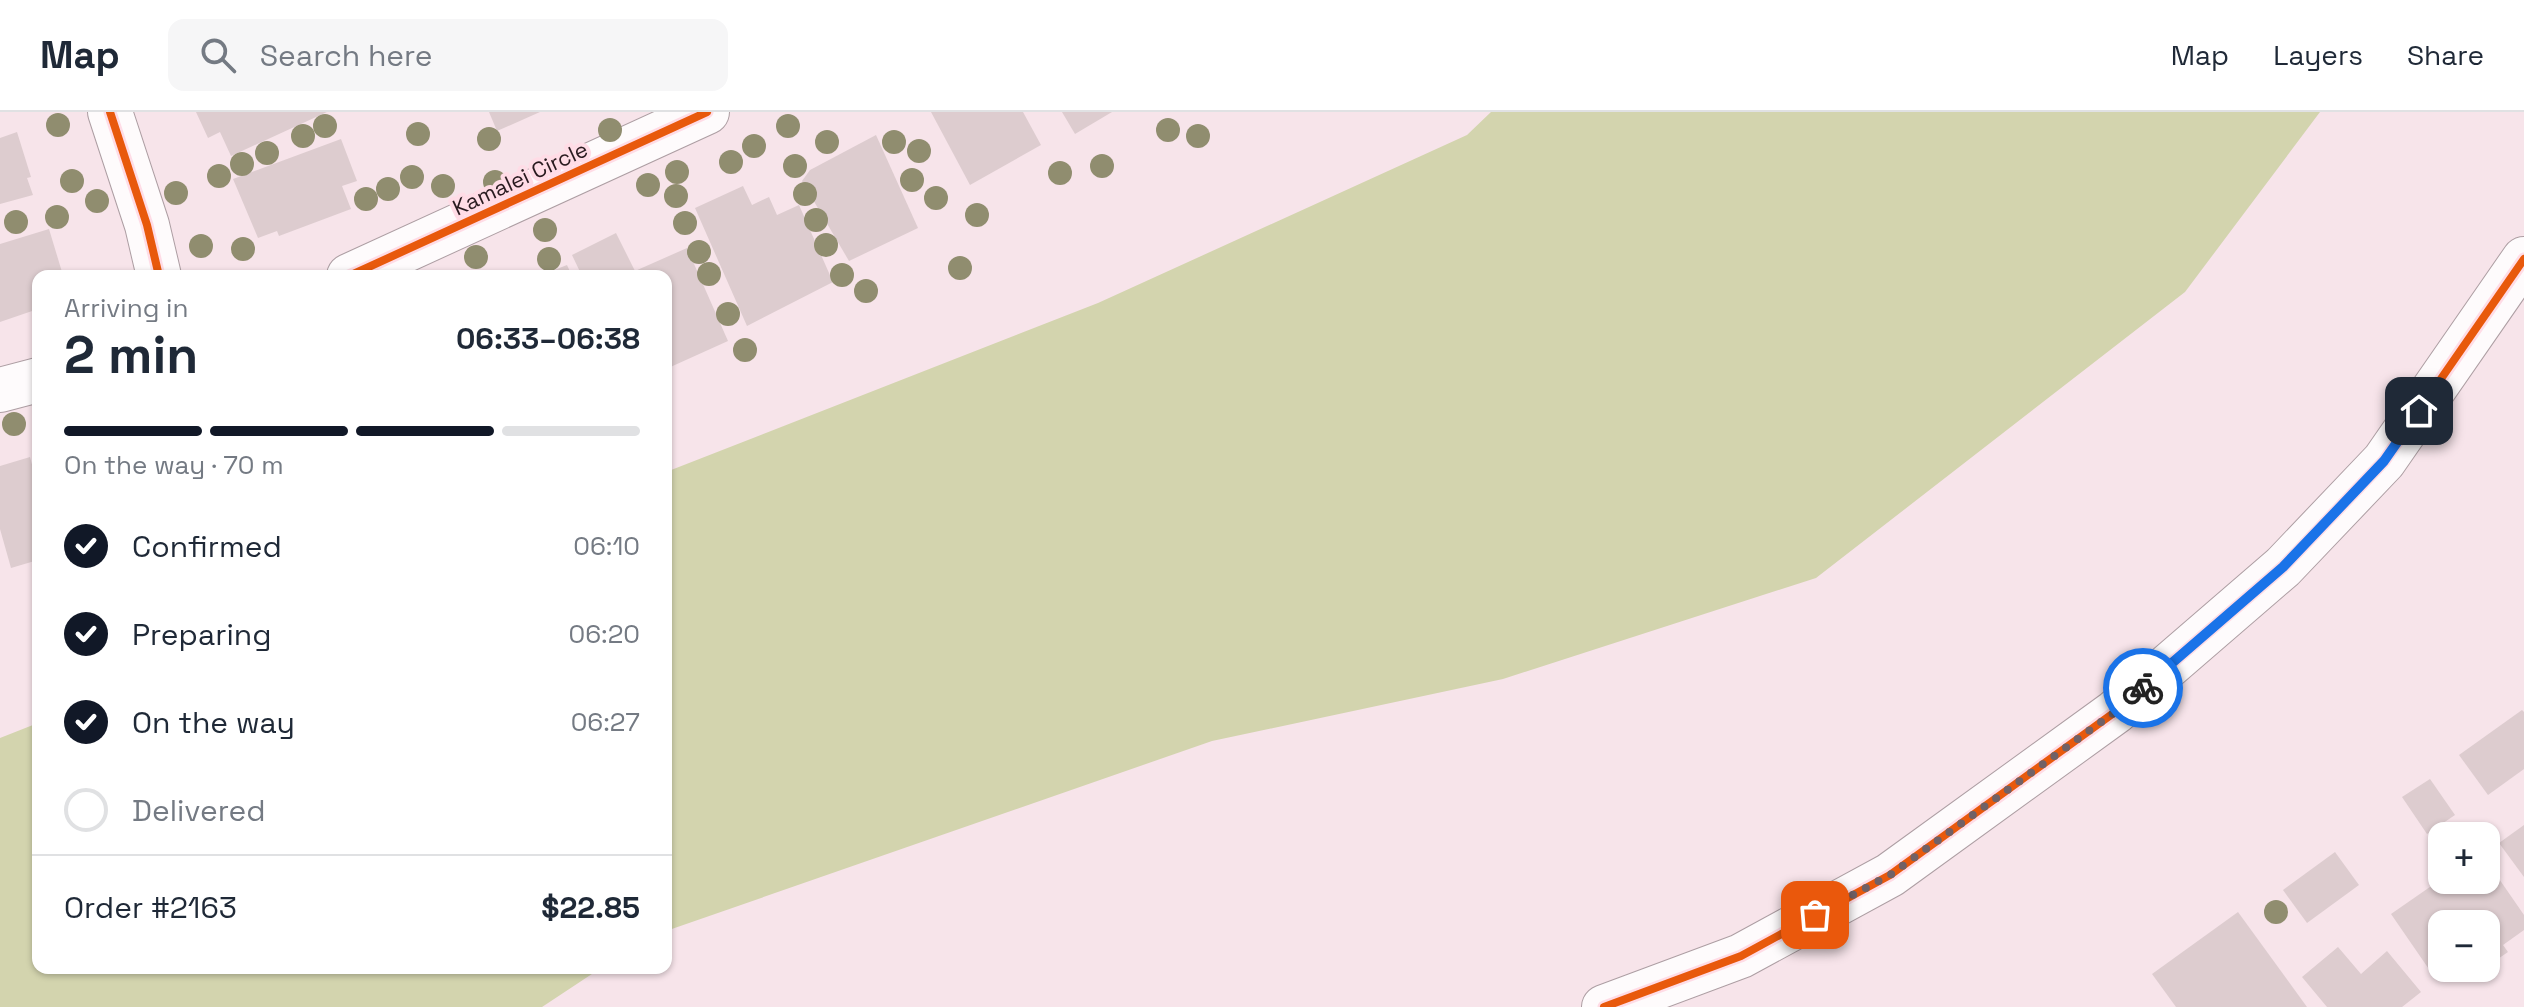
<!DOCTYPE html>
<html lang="en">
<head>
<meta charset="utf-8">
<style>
  body { margin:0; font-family:"Space Grotesk",sans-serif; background:#f6f6f7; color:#1f2937; height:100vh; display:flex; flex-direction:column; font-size:30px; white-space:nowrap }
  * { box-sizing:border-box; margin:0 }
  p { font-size:26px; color:#747a83 }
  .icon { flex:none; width:44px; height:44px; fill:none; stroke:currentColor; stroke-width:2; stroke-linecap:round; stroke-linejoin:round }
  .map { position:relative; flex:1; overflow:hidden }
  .side { position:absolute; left:32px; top:158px; width:640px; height:704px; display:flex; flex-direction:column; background:#fff; border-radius:16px; box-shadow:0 2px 6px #0004 }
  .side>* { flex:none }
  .buttons { position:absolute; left:2428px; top:710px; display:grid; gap:16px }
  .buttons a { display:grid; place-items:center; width:72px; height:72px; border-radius:16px; background:#fff; box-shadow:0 2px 6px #0004; font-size:40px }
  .pin { position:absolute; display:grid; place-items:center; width:68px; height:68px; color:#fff; margin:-34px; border-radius:16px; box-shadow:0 4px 12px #0006 }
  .courier { position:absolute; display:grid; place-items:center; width:80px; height:80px; margin:-40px; border:6px solid #1a73e8; border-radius:50%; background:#fff; color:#222; box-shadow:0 2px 10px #0007 }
  .head em { font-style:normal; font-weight:800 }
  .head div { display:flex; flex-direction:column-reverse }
  .head { display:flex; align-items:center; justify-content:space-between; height:136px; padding:0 32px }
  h1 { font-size:52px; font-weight:800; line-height:60px }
  .bar { display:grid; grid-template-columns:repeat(4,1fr); gap:12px 8px; align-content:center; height:96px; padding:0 32px }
  .bar i { height:10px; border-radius:6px; background:#e0e1e3 }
  .bar .active { background:#111827 }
  .bar p { grid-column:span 4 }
  .line { display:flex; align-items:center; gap:20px; padding:0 32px; border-top:2px solid #e0e1e3 }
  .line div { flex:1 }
  ol { padding:0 32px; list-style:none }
  li { display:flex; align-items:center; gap:24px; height:88px }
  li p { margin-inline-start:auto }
  li .icon { padding:8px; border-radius:50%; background:#111827; color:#fff; stroke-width:4 }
  li:last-child { color:#747a83 }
  li i { width:44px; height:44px; border:4px solid #e0e1e3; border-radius:50% }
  header { display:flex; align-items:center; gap:48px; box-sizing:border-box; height:112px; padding:0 40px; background:#fff; border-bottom:2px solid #e0e1e3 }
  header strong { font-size:38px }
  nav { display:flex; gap:44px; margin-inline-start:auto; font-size:28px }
  .search { width:560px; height:72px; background:#f6f6f7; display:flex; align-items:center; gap:20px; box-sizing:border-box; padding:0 28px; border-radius:16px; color:#747a83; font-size:30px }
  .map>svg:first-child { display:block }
  .green { fill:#d3d4ae }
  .building { fill:#ddcccf }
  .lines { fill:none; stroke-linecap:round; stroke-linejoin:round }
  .minor-casing { stroke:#ad9ea3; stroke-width:46 }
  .minor { stroke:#fefbfc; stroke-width:44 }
  .cycleway-casing { stroke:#ffdce6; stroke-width:13 }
  .cycleway { stroke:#e8590c; stroke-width:8 }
  .tree { fill:#908d6f }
  .done { stroke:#716166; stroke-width:8; stroke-dasharray:0 14.4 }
  .route { stroke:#1a73e8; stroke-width:10 }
  .labels { text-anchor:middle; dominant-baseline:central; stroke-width:8; stroke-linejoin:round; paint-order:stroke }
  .street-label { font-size:22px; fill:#291a1f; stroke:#ffdce6 }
</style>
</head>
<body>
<header>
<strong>Map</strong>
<div class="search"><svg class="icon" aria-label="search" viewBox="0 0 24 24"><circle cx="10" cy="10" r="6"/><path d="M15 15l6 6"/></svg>Search here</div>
<nav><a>Map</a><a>Layers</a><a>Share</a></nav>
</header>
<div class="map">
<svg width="2524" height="895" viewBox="0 0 2524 895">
  <rect width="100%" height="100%" fill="#f7e4ea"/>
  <g class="green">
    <path d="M1491 0H2320L2185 180 1816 466 1503 567 1212 629 666 819V360L1098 191 1467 23Z"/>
    <path d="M38 611V856H601L542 895H0V626Z"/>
  </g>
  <g class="building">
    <path d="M196 0H327L231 44 220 20 208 26Z"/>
    <path d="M489 0H540L497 19Z"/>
    <path d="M931 0H1023L1041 33 970 73Z"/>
    <path d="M1062 0H1112L1075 22Z"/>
    <path d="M17 20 31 65 27 66 33 83 0 92V26Z"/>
    <path d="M876 23 918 116 849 149 802 69 810 58Z"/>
    <path d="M341 27 357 69 342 74 351 97 279 124 277 119 258 126 233 67Z"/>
    <path d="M743 74 752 93 769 85 777 103 799 93 833 170 747 214 695 96Z"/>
    <path d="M49 117 62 160 48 164H38V197L0 210V132Z"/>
    <path d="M616 121 635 159 687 136 728 229 666 257V164H582L572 143Z"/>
    <path d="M567 153 572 164H539Z"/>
    <path d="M30 345 34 360 38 359V448L11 456 0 417V354Z"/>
    <path d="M2522 598 2524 600V657L2488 683 2459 643Z"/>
    <path d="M2430 667 2455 703 2427 722 2402 685Z"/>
    <path d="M2524 713V765L2499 731Z"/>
    <path d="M2335 740 2359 773 2307 811 2283 778Z"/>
    <path d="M2486 748 2524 803V818L2503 833 2508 840 2486 855V812H2442V857L2433 863 2391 802 2440 768H2486Z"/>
    <path d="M2238 800 2307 895H2176L2152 862Z"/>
    <path d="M2338 835 2361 862 2387 839 2421 880 2402 895H2327L2302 865Z"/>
  </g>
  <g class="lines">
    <g class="minor-casing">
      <g id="minor">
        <path d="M110 0 147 113 159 164"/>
        <path d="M349 164 707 0"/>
        <path d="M0 278 38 268"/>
        <path d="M1604 895 1741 844 1890 763 2115 600 2283 455 2384 349 2524 147"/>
      </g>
    </g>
    <use href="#minor" class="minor"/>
    <g class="cycleway-casing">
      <g id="cycleway">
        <path d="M110 0 147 113 159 164"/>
        <path d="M349 164 707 0"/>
        <path d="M1604 895 1741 844 1890 763 2115 600 2283 455 2384 349 2524 147"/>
      </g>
    </g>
    <use href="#cycleway" class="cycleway"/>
  </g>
  <g class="tree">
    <circle cx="58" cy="13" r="12"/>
    <circle cx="325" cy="14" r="12"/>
    <circle cx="788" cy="14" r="12"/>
    <circle cx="610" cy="18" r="12"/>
    <circle cx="1168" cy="18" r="12"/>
    <circle cx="418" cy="22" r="12"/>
    <circle cx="303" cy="24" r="12"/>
    <circle cx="1198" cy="24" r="12"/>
    <circle cx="489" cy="27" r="12"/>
    <circle cx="827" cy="30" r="12"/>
    <circle cx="894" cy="30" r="12"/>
    <circle cx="754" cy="34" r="12"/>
    <circle cx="919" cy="39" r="12"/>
    <circle cx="267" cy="41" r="12"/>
    <circle cx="731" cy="50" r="12"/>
    <circle cx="242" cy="52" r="12"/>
    <circle cx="795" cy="54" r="12"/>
    <circle cx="1102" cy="54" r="12"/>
    <circle cx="677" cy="60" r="12"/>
    <circle cx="1060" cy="61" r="12"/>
    <circle cx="219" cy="64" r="12"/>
    <circle cx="412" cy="65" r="12"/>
    <circle cx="912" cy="68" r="12"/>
    <circle cx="72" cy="69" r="12"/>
    <circle cx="495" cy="70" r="12"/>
    <circle cx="648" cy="73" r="12"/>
    <circle cx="443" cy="74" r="12"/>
    <circle cx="388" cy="77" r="12"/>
    <circle cx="176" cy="81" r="12"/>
    <circle cx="805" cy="82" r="12"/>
    <circle cx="676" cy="84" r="12"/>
    <circle cx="936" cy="86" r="12"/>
    <circle cx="366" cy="87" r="12"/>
    <circle cx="97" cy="89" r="12"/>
    <circle cx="977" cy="103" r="12"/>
    <circle cx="57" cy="105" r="12"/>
    <circle cx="816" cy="108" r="12"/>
    <circle cx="16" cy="110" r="12"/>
    <circle cx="685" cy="111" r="12"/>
    <circle cx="545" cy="118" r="12"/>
    <circle cx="826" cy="133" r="12"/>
    <circle cx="201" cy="134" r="12"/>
    <circle cx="243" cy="137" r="12"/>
    <circle cx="699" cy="140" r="12"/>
    <circle cx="476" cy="145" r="12"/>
    <circle cx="549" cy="147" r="12"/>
    <circle cx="960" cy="156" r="12"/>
    <circle cx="709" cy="162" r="12"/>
    <circle cx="842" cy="163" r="12"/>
    <circle cx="866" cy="179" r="12"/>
    <circle cx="728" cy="202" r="12"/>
    <circle cx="745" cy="238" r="12"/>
    <circle cx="14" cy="312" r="12"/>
    <circle cx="2276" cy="800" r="12"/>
  </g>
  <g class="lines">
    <path class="done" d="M1815 803 1890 763 2115 600 2143 576"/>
    <path class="route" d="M2143 576 2283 455 2384 349 2419 299"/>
  </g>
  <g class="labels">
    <g class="street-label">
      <text transform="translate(520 66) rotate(-25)">Kamalei Circle</text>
    </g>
  </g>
</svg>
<div class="buttons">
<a>+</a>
<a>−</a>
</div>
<div class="pin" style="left:1815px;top:803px;background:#ea580c"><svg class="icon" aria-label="bag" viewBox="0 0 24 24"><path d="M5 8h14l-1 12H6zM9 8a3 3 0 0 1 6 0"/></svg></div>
<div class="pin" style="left:2419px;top:299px;background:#1f2937"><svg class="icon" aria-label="home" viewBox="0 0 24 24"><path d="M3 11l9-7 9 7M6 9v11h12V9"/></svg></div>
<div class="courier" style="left:2143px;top:576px"><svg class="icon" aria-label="bike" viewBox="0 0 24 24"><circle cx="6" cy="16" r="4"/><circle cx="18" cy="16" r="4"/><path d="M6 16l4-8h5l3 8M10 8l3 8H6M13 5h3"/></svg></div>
<section class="side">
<div class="head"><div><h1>2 min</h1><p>Arriving in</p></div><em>06:33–06:38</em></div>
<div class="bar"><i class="active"></i><i class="active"></i><i class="active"></i><i></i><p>On the way · 70 m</p></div>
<ol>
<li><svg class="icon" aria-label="check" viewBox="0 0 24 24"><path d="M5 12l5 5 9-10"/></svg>Confirmed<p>06:10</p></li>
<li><svg class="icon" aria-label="check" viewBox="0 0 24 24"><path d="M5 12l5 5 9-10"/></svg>Preparing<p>06:20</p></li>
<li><svg class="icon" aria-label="check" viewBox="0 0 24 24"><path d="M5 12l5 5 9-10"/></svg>On the way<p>06:27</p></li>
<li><i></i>Delivered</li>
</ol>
<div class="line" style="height:104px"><div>Order #2163</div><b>$22.85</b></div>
</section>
</div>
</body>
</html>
